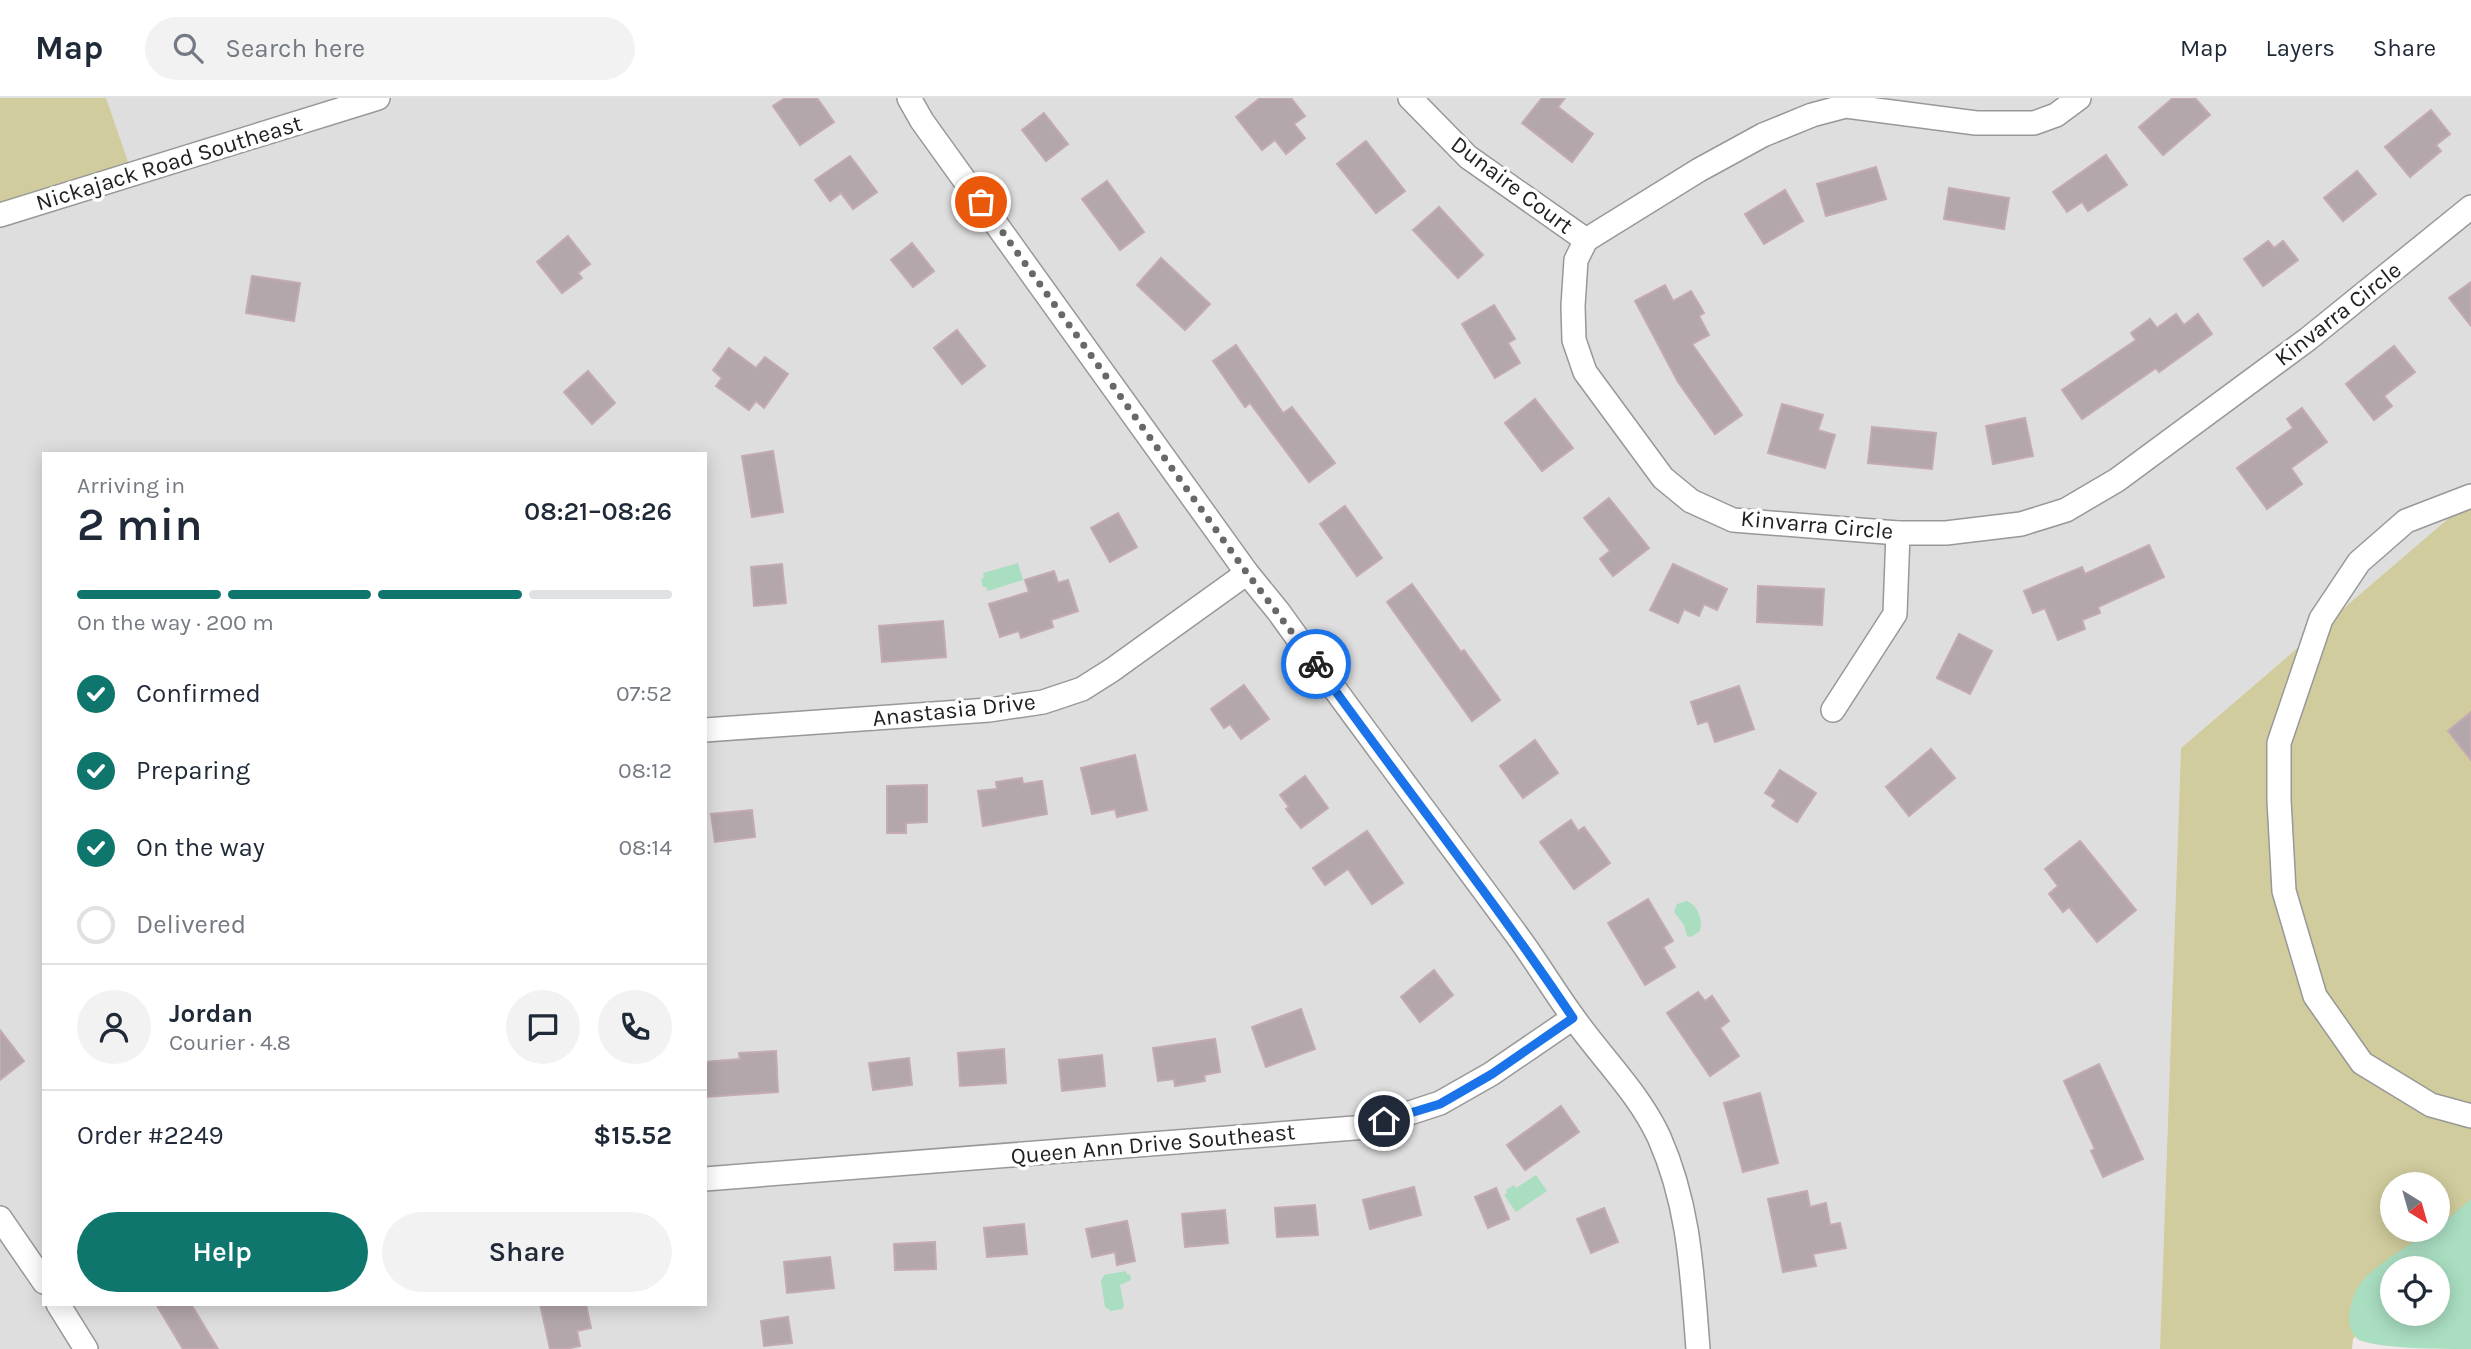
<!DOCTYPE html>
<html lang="en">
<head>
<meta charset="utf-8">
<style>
  body { margin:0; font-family:Karla,sans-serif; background:#f2f2f3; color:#1f2937; height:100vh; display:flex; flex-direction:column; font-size:26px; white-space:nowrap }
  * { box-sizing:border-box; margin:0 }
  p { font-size:23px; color:#747a83 }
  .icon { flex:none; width:38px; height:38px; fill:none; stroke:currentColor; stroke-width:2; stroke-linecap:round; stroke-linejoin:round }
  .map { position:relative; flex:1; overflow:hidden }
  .details { position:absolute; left:42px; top:354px; width:665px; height:854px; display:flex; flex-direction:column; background:#fff; border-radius:0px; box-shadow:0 4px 18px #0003 }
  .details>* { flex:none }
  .needle { width:46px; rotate:143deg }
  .tools { position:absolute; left:2380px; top:1074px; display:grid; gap:14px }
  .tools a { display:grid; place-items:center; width:70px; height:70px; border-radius:50%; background:#fff; box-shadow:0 4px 18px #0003; font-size:35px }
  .pin { position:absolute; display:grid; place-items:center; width:60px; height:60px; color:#fff; margin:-30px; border:4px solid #fff; border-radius:50%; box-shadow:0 2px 7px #0007 }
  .courier { position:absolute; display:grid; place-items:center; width:70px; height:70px; margin:-35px; border:5px solid #1a73e8; border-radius:50%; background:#fff; color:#222; box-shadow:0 2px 9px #0007 }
  .headline em { font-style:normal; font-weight:600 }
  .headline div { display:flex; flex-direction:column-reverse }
  .headline { display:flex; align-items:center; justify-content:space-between; height:119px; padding:0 35px }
  h1 { font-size:46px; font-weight:600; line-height:52px }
  .bar { display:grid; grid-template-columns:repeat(4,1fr); gap:10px 7px; align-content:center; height:84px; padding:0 35px }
  .bar i { height:9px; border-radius:5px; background:#e0e1e3 }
  .bar .active { background:#0f766e }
  .bar p { grid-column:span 4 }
  .line { display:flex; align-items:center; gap:18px; padding:0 35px; border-top:2px solid #e0e1e3 }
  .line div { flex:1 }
  .round { display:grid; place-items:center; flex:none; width:74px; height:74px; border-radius:37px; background:#f2f2f3 }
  ol { padding:0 35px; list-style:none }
  li { display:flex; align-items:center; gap:21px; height:77px }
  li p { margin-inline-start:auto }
  li .icon { padding:7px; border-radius:50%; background:#0f766e; color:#fff; stroke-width:4 }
  li:last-child { color:#747a83 }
  li i { width:38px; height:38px; border:4px solid #e0e1e3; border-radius:50% }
  .action { display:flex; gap:14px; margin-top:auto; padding:14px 35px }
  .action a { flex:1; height:80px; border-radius:42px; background:#0f766e; color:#fff; font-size:28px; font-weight:600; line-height:80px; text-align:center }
  .action a+a { background:#f2f2f3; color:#1f2937 }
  header { display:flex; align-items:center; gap:42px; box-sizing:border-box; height:98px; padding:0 35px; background:#fff; border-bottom:2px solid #e0e1e3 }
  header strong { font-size:33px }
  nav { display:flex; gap:38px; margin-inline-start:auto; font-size:24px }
  .search { width:490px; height:63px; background:#f2f2f3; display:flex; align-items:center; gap:18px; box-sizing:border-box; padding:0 24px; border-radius:38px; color:#747a83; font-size:26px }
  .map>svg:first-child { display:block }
  .residential { fill:#dfdedf; fill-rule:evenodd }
  .forest { fill:#d0cc9d; fill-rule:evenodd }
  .water { fill:#a9dec1; fill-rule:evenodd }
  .building { fill:#b3a7ab; stroke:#c3aab3; stroke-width:2 }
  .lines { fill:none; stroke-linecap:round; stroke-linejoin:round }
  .minor-casing { stroke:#989898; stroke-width:26 }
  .minor { stroke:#fff; stroke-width:23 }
  .done { stroke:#6a6767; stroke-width:7; stroke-dasharray:0 12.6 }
  .route { stroke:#1a73e8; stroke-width:9 }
  .labels { text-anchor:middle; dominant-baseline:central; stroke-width:7; stroke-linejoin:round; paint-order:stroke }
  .street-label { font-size:23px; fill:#212121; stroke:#fff }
</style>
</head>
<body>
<header>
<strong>Map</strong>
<div class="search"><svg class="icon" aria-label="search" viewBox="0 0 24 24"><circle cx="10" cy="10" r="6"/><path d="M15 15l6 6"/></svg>Search here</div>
<nav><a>Map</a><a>Layers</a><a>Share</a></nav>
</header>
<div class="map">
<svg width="2471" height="1251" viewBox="0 0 2471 1251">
  <rect width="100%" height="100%" fill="#f1e8e9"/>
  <path class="residential" d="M106 0H2471V401L2181 650 2160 1251H0V118L132 75ZM44 355H705V1206H44Z"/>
  <g class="forest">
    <path d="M0 0H106L132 75 0 117Z"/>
    <path d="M2471 401V1121L2392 1171V1201L2353 1241 2352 1251H2160L2181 650ZM2392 1087H2438V1132H2392Z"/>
  </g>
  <g class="water">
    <path d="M1018 465 1023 482 988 493 986 489H983L981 481 984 479 983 475Z"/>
    <path d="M1687 803C1698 808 1703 821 1700 833L1691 839 1687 838 1684 827 1674 814 1677 806Z"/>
    <path d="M1536 1077 1547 1093 1516 1114 1504 1097 1507 1095 1506 1092 1514 1087 1516 1090Z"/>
    <path d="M2471 1101V1251C2442 1251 2382 1251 2359 1242 2341 1229 2351 1198 2362 1183 2372 1170 2423 1136 2438 1132V1129ZM2392 1171H2438V1216H2392Z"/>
    <path d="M1126 1173 1127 1176H1130L1131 1182 1120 1187 1124 1208 1122 1211 1111 1213 1105 1209 1101 1183 1104 1177Z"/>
  </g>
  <g class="building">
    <path d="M785 0H817L834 24 800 47 773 8Z"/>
    <path d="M1260 0H1291L1305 18 1294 26 1305 40 1286 56 1275 42 1262 52 1236 19Z"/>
    <path d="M1542 0H1565L1558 9 1593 36 1572 64 1522 25Z"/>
    <path d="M2173 0H2195L2210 17 2163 57 2139 29Z"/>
    <path d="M2431 12 2450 36 2436 47 2441 53 2410 79 2385 49Z"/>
    <path d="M1044 15 1068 46 1046 63 1022 32Z"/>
    <path d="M1366 43 1405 93 1376 115 1337 66Z"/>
    <path d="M2106 57 2127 87 2088 113 2082 104 2067 114 2053 94Z"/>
    <path d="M850 58 877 94 853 111 841 95 830 103 815 82Z"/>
    <path d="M1876 69 1886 101 1826 118 1817 86Z"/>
    <path d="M2357 73 2376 96 2343 123 2324 100Z"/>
    <path d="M1107 83 1144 134 1120 152 1082 101Z"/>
    <path d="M1949 90 2009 100 2004 131 1944 121Z"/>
    <path d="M1785 92 1803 123 1764 146 1745 116Z"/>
    <path d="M1439 109 1483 157 1458 180 1413 132Z"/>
    <path d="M568 138 590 166 578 175 582 180 562 195 537 164Z"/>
    <path d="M2268 143 2274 150 2283 143 2298 162 2263 188 2244 161Z"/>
    <path d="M912 145 934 173 913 189 891 162Z"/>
    <path d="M1161 160 1210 206 1185 232 1137 187Z"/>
    <path d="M252 178 300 185 294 223 246 215Z"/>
    <path d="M2471 184V228L2449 200Z"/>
    <path d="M1665 187 1673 203 1691 193 1704 215 1699 218 1709 237 1692 246 1742 317 1715 336 1678 284 1635 203Z"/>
    <path d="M1494 207 1515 241 1508 245 1520 265 1495 280 1462 226Z"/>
    <path d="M2176 216 2184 227 2198 216 2212 236 2159 274 2156 270 2082 321 2062 292 2136 242 2131 235 2150 221 2157 230Z"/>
    <path d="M957 232 985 268 962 286 934 250Z"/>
    <path d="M1236 247 1283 315 1292 309 1335 365 1309 384 1250 305 1245 309 1213 263Z"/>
    <path d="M2394 248 2415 274 2384 298 2392 308 2374 322 2346 286Z"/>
    <path d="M729 250 756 270 765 259 788 276 764 310 756 303 749 312 716 288 722 280 713 272Z"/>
    <path d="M588 273 615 305 592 326 564 294Z"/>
    <path d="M1535 301 1573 350 1542 373 1505 325Z"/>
    <path d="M1782 306 1823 317 1818 332 1835 337 1825 370 1768 355Z"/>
    <path d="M2302 310 2327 344 2291 370 2302 386 2267 411 2237 370 2293 330 2287 321Z"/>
    <path d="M2025 320 2033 358 1993 366 1986 328Z"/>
    <path d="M1872 329 1936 335 1932 371 1868 365Z"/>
    <path d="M773 353 783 414 752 419 742 358Z"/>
    <path d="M1609 400 1649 450 1613 478 1600 461 1610 453 1584 420Z"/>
    <path d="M1345 408 1382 460 1357 478 1320 426Z"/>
    <path d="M1118 415 1137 449 1110 464 1091 430Z"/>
    <path d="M2149 447 2164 479 2098 509 2100 515 2082 522 2085 531 2058 542 2045 510 2033 515 2024 493 2082 469 2085 476Z"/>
    <path d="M782 466 786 505 754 508 751 469Z"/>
    <path d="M1673 466 1727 491 1717 512 1704 506 1699 518 1684 511 1678 525 1650 512Z"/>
    <path d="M1054 473 1058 485 1068 482 1078 513 1051 522 1053 529 1021 540 1019 533 1000 539 989 506 1029 494 1025 482Z"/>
    <path d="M1412 486 1461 554 1464 552 1500 602 1472 623 1387 504Z"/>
    <path d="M1758 488 1824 491 1822 527 1757 524Z"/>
    <path d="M943 523 946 559 882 564 879 528Z"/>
    <path d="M1959 536 1992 553 1970 596 1937 580Z"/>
    <path d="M1244 587 1269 621 1241 641 1230 626 1224 630 1211 611Z"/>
    <path d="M1739 588 1754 631 1715 644 1708 623 1698 626 1691 604Z"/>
    <path d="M2471 614V662L2448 633Z"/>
    <path d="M1535 642 1558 675 1523 700 1500 668Z"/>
    <path d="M1931 651 1955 680 1909 718 1886 689Z"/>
    <path d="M1135 657 1147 712 1117 719 1115 711 1092 716 1081 670Z"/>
    <path d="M1780 672 1816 695 1797 724 1772 708 1776 702 1765 695Z"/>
    <path d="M1305 678 1328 710 1301 730 1286 711 1289 709 1280 697Z"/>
    <path d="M1022 680 1023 686 1042 683 1047 716 983 728 978 693 997 691 996 684Z"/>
    <path d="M927 687V724L906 725V735H887V688Z"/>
    <path d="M752 712 755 739 715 744 711 716Z"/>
    <path d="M1571 722 1578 733 1584 729 1610 765 1574 791 1540 744Z"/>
    <path d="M1367 733 1403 785 1372 806 1348 771 1325 787 1313 770Z"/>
    <path d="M2080 743 2136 812 2097 844 2069 809 2063 814 2049 796 2058 788 2045 771Z"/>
    <path d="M1648 801 1673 843 1663 849 1675 869 1645 887 1608 825Z"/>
    <path d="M1434 872 1453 897 1420 924 1401 899Z"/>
    <path d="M1698 894 1705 903 1712 898 1729 923 1720 930 1739 958 1710 978 1667 915Z"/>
    <path d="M1301 911 1315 951 1266 969 1252 929Z"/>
    <path d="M0 932 24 963 0 982Z"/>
    <path d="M1215 941 1220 974 1204 977 1205 983 1175 988 1174 981 1158 983 1153 950Z"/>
    <path d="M1004 951 1006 985 960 988 958 955Z"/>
    <path d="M776 953 778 994 705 999V964L740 961 739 955Z"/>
    <path d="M1102 957 1105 988 1062 993 1059 962Z"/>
    <path d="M909 960 912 987 873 992 869 965Z"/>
    <path d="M2099 966 2143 1061 2103 1079 2091 1053 2095 1051 2064 983Z"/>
    <path d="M1760 995 1778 1065 1743 1074 1724 1005Z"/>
    <path d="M1561 1008 1579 1034 1525 1072 1507 1047Z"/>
    <path d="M1414 1089 1421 1117 1370 1131 1363 1102Z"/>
    <path d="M1496 1090 1509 1121 1488 1130 1475 1099Z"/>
    <path d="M1807 1093 1810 1109 1826 1105 1830 1127 1840 1125 1846 1150 1813 1156 1816 1168 1783 1174 1768 1101Z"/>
    <path d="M1315 1107 1318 1137 1277 1139 1275 1110Z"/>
    <path d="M1604 1110 1618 1144 1591 1155 1577 1121Z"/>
    <path d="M1225 1112 1228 1145 1185 1149 1182 1116Z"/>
    <path d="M1127 1123 1135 1163 1117 1167 1115 1154 1092 1159 1086 1131Z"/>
    <path d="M1024 1126 1027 1156 987 1159 984 1130Z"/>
    <path d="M935 1144 936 1171 895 1172 894 1146Z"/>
    <path d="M830 1159 834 1190 787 1195 784 1164Z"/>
    <path d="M156 1206H191L218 1251H183Z"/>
    <path d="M540 1206H586L591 1230 577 1233 580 1248 565 1251H550Z"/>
    <path d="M788 1219 792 1245 764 1248 761 1223Z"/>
  </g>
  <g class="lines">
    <g class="minor-casing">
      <g id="minor">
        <path d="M909 0 922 23 1247 475 1278 513C1357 623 1439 731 1519 840 1538 866 1554 893 1573 919 1601 959 1638 994 1659 1039 1690 1109 1692 1176 1698 1251"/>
        <path d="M1410 0 1468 59 1586 142"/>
        <path d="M2079 0 2056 17 2034 25H1976L1846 8 1812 17 1763 37 1699 72 1586 142 1576 162 1573 208 1574 242 1585 274 1663 380 1691 403 1733 422 1898 435H1946L2021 426 2066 412 2117 382 2308 241 2471 109"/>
        <path d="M0 117 378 0"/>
        <path d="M2471 398 2406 423 2359 464 2321 521 2279 645V702L2284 793 2315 898 2362 965 2431 1007 2471 1018"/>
        <path d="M1833 612 1895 516 1898 435"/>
        <path d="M705 632 989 612 1043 604 1082 591 1112 572 1247 475"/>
        <path d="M705 1081 1367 1029 1440 1005 1491 976 1573 920"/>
        <path d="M0 1120 44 1184"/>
        <path d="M58 1206 86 1251"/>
      </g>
    </g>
    <use href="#minor" class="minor"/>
  </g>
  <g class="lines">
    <path class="done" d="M981 104 1247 475 1316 566"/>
    <path class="route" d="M1316 566C1401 685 1492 799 1573 920L1492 976 1440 1006 1384 1023"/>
  </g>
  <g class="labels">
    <g class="street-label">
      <text transform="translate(169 65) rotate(-17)">Nickajack Road Southeast</text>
      <text transform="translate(1512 87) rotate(37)">Dunaire Court</text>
      <text transform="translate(2338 216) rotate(-38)">Kinvarra Circle</text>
      <text transform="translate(1817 427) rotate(5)">Kinvarra Circle</text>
      <text transform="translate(954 612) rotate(-6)">Anastasia Drive</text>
      <text transform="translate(1153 1046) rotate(-5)">Queen Ann Drive Southeast</text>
    </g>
  </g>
</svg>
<div class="tools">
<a><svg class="needle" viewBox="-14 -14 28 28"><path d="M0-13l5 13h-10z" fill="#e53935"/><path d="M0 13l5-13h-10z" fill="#747a83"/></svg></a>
<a><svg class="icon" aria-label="locate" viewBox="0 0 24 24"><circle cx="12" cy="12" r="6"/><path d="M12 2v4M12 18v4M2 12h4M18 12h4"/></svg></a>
</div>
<div class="pin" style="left:981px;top:104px;background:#ea580c"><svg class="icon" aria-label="bag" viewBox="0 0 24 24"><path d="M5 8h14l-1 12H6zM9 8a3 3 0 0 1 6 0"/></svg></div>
<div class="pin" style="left:1384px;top:1023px;background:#1f2937"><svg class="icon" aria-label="home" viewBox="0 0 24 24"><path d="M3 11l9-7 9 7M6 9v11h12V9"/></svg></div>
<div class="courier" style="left:1316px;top:566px"><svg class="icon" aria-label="bike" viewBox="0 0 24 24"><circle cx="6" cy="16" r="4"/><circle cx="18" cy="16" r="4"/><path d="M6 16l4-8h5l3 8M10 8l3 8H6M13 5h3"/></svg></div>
<section class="details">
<div class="headline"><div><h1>2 min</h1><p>Arriving in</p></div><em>08:21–08:26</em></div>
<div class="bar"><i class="active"></i><i class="active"></i><i class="active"></i><i></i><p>On the way · 200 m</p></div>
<ol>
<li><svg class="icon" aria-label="check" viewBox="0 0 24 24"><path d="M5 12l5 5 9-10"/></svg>Confirmed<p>07:52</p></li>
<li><svg class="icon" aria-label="check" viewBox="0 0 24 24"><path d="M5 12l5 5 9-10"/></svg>Preparing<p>08:12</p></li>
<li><svg class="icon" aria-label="check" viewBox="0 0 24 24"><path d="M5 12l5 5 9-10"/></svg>On the way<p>08:14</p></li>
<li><i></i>Delivered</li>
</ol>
<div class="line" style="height:126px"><a class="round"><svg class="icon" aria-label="person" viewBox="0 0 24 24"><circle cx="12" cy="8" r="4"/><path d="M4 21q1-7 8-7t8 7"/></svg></a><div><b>Jordan</b><p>Courier · 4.8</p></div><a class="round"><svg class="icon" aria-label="chat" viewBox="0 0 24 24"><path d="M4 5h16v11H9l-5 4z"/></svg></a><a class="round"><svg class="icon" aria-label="phone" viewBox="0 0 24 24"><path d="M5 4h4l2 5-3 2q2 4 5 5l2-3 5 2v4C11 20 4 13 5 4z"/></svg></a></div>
<div class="line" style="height:91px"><div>Order #2249</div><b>$15.52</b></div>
<div class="action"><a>Help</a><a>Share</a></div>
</section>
</div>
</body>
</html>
